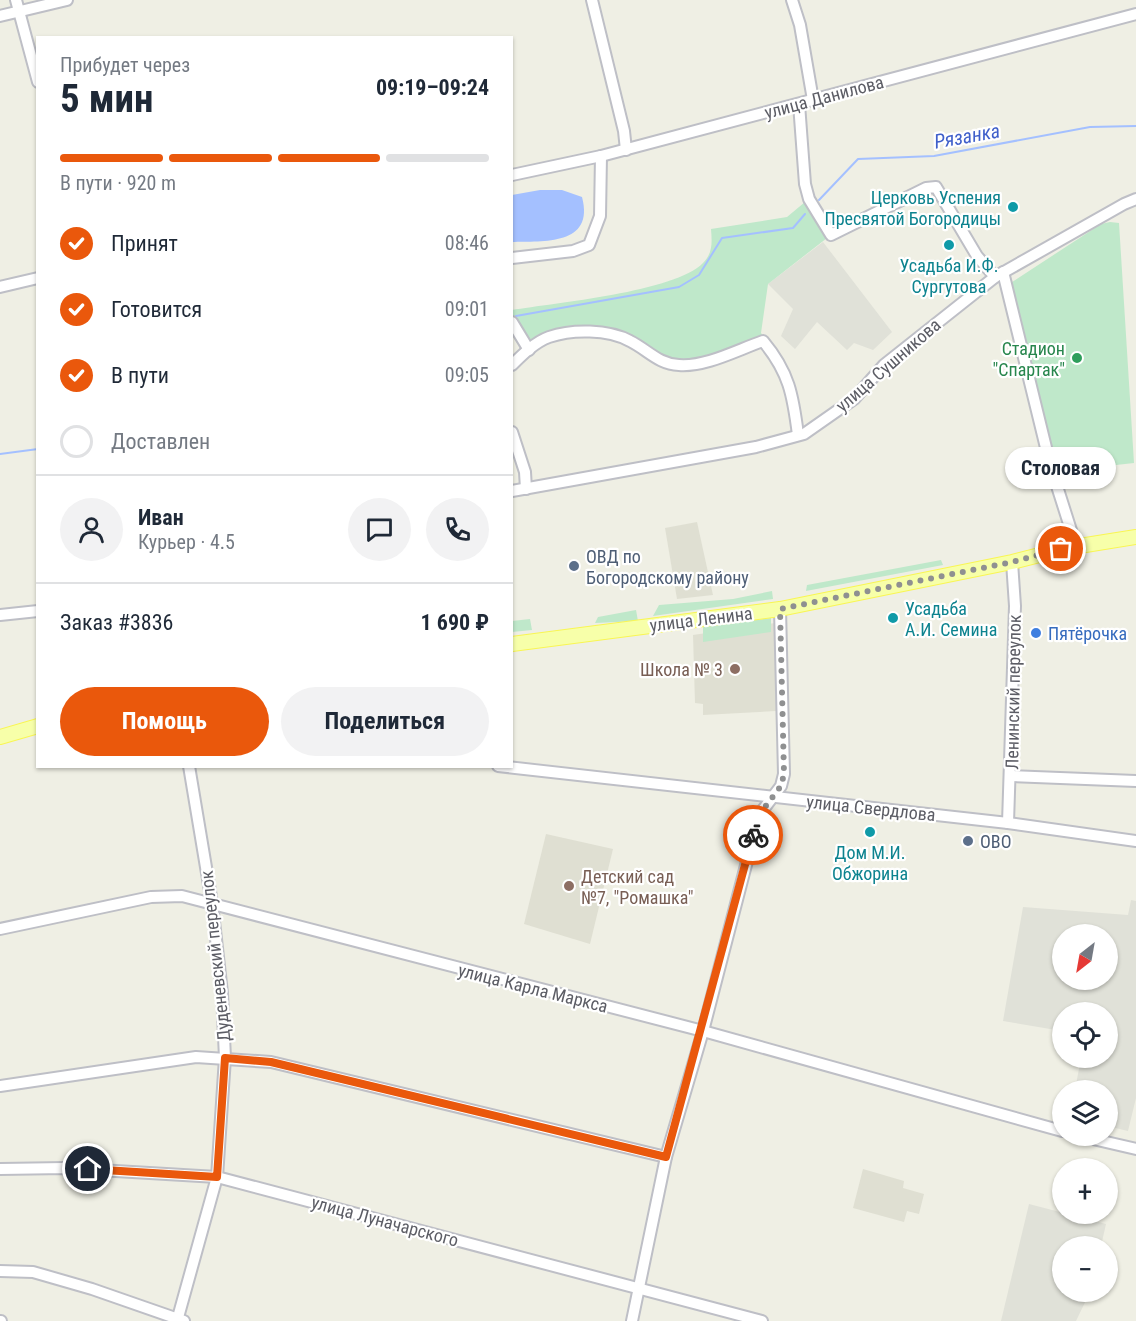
<!DOCTYPE html>
<html lang="ru">
<head>
<meta charset="utf-8">
<style>
  body { margin:0; font-family:"Roboto Condensed",sans-serif; background:#f2f2f3; color:#1f2937; height:100vh; display:flex; flex-direction:column; font-size:22px; white-space:nowrap }
  * { box-sizing:border-box; margin:0 }
  p { font-size:20px; color:#747a83 }
  .icon { flex:none; width:33px; height:33px; fill:none; stroke:currentColor; stroke-width:2; stroke-linecap:round; stroke-linejoin:round }
  .map { position:relative; flex:1; overflow:hidden }
  .sheet { position:absolute; left:36px; top:36px; width:477px; height:732px; display:flex; flex-direction:column; background:#fff; border-radius:0px; box-shadow:0 2px 4px #0004 }
  .sheet>* { flex:none }
  .needle { width:39px; rotate:211deg }
  .fabs { position:absolute; left:1052px; top:924px; display:grid; gap:12px }
  .fabs a { display:grid; place-items:center; width:66px; height:66px; border-radius:50%; background:#fff; box-shadow:0 2px 4px #0004; font-size:30px }
  .pin { position:absolute; display:grid; place-items:center; width:51px; height:51px; color:#fff; margin:-26px; border:3px solid #fff; border-radius:50%; box-shadow:0 2px 6px #0007 }
  .courier { position:absolute; display:grid; place-items:center; width:60px; height:60px; margin:-30px; border:4px solid #ea580c; border-radius:50%; background:#fff; color:#222; box-shadow:0 2px 8px #0007 }
  .bubble { position:absolute; height:42px; border-radius:21px; background:#fff; box-shadow:0 2px 4px #0004; font-size:20px; font-weight:700; line-height:42px; text-align:center }
  .overview em { font-style:normal; font-weight:700 }
  .overview div { display:flex; flex-direction:column-reverse }
  .overview { display:flex; align-items:center; justify-content:space-between; height:102px; padding:0 24px }
  h1 { font-size:39px; font-weight:700; line-height:45px }
  .bar { display:grid; grid-template-columns:repeat(4,1fr); gap:9px 6px; align-content:center; height:72px; padding:0 24px }
  .bar i { height:8px; border-radius:4px; background:#e0e1e3 }
  .bar .current { background:#ea580c }
  .bar p { grid-column:span 4 }
  .line { display:flex; align-items:center; gap:15px; padding:0 24px; border-top:2px solid #e0e1e3 }
  .line div { flex:1 }
  .round { display:grid; place-items:center; flex:none; width:63px; height:63px; border-radius:32px; background:#f2f2f3 }
  ol { padding:0 24px; list-style:none }
  li { display:flex; align-items:center; gap:18px; height:66px }
  li p { margin-inline-start:auto }
  li .icon { padding:6px; border-radius:50%; background:#ea580c; color:#fff; stroke-width:4 }
  li:last-child { color:#747a83 }
  li i { width:33px; height:33px; border:3px solid #e0e1e3; border-radius:50% }
  .primary-button { display:flex; gap:12px; margin-top:auto; padding:12px 24px }
  .primary-button a { flex:1; height:69px; border-radius:36px; background:#ea580c; color:#fff; font-size:24px; font-weight:700; line-height:69px; text-align:center }
  .primary-button a+a { background:#f2f2f3; color:#1f2937 }
  .map>svg:first-child { display:block }
  .industrial { fill:#e0e1d8; fill-rule:evenodd }
  .education { fill:#dfdfd2 }
  .green { fill:#bfe8ca }
  .water { fill:#a4c0ff }
  .lines { fill:none; stroke-linecap:round; stroke-linejoin:round }
  .stream { stroke:#a4c0ff; stroke-width:2 }
  .minor-casing { stroke:#bebfc6; stroke-width:14 }
  .major-casing { stroke:#f9f653; stroke-width:16 }
  .minor { stroke:#fff; stroke-width:10 }
  .major { stroke:#f7ffa9; stroke-width:14 }
  .done { stroke:#8f9091; stroke-width:6; stroke-dasharray:0 10.8 }
  .route { stroke:#ea580c; stroke-width:8 }
  .culture-dot { fill:#0f9aa8; stroke:#fff; stroke-width:2 }
  .leisure-dot { fill:#2e9e5b; stroke:#fff; stroke-width:2 }
  .service-dot { fill:#5c6f8a; stroke:#fff; stroke-width:2 }
  .shop-dot { fill:#3f7fe0; stroke:#fff; stroke-width:2 }
  .education-dot { fill:#8d6e63; stroke:#fff; stroke-width:2 }
  .labels { text-anchor:middle; dominant-baseline:central; stroke-width:4.5; stroke-linejoin:round; paint-order:stroke }
  .street-label { font-size:18px; fill:#5c5d65; stroke:#fff }
  .culture-label { font-size:18px; fill:#0d838f; stroke:#fff }
  .leisure-label { font-size:18px; fill:#27864d; stroke:#fff; text-anchor:end }
  .service-label { font-size:18px; fill:#4e5e75; stroke:#fff; text-anchor:start }
  .shop-label { font-size:18px; fill:#366cbe; stroke:#fff; text-anchor:start }
  .education-label { font-size:18px; fill:#785e54; stroke:#fff; text-anchor:end }
  .water-label { font-size:20px; font-style:italic; fill:#3f5fca; stroke:#fff }
</style>
</head>
<body>
<div class="map">
<svg width="1136" height="1321" viewBox="0 0 1136 1321">
  <rect width="100%" height="100%" fill="#efefe4"/>
  <g class="industrial">
    <path d="M823 242 892 332 873 350 854 343 847 350 817 322 795 349 781 336 793 309 768 284Z"/>
    <path d="M1131 900 1136 901V1098L1128 1131 1107 1126V1090H1075L1081 1058H1107V1012H1062V1031L1003 1021 1023 907 1128 915ZM1062 934H1107V980H1062Z"/>
    <path d="M1029 1204 1106 1224 1101 1246H1062V1292H1090L1076 1321H1001Z"/>
  </g>
  <g class="education">
    <path d="M697 522 713 595 677 599 665 528Z"/>
    <path d="M775 623 776 711 703 715V704L695 703 693 635Z"/>
    <path d="M546 834 613 849 590 944 524 924Z"/>
    <path d="M863 1169 904 1181 903 1188 924 1194 919 1214 907 1211 904 1222 853 1208Z"/>
  </g>
  <g class="green">
    <path d="M805 202 827 238 768 284 761 333 764 337 703 358 680 360 663 357 631 336 546 333 530 340 512 314V310C554 303 675 292 703 263 713 253 712 242 711 229L787 217Z"/>
    <path d="M1110 222 1119 223 1134 463 1107 466 1105 455 1059 462 1050 458 1009 284 1101 224Z"/>
    <path d="M941 560 943 565 806 591 807 585Z"/>
    <path d="M772 591 773 599 653 616 659 605 733 599Z"/>
    <path d="M636 610 638 621 595 623 598 617Z"/>
    <path d="M771 618V632L703 642V627Z"/>
    <path d="M530 619 532 630 512 632V621Z"/>
  </g>
  <path class="water" d="M540 190H562L582 197C595 246 543 241 512 242V195Z"/>
  <g class="lines">
    <g class="stream">
      <path d="M819 200 858 159 934 156 1090 127 1136 126"/>
      <path d="M516 316 679 287 699 275 722 238 793 228 805 214"/>
      <path d="M0 454 38 449"/>
    </g>
    <g class="minor-casing">
      <g id="minor">
        <path d="M16 0 38 82"/>
        <path d="M592 0 624 131 626 150"/>
        <path d="M792 0 800 25 813 100"/>
        <path d="M0 16 67 0"/>
        <path d="M799 104 805 184 809 199 831 235 926 188 936 187 977 256 995 277"/>
        <path d="M512 175 601 156 1136 14"/>
        <path d="M512 258 573 251 589 245 600 216 601 156"/>
        <path d="M1003 272 1050 464 1076 546"/>
        <path d="M0 287 38 278"/>
        <path d="M512 322 529 350"/>
        <path d="M512 365C522 355 535 342 549 337 572 329 608 329 630 341 648 350 658 364 679 365 706 367 737 350 763 341 789 372 793 395 798 435"/>
        <path d="M512 432 525 472 526 489"/>
        <path d="M512 491 756 447 804 434 854 399 884 365 995 277 1124 204 1136 199"/>
        <path d="M0 615 38 611"/>
        <path d="M498 766 1008 823 1136 841"/>
        <path d="M1011 776 1136 781"/>
        <path d="M1008 823 1015 606 1012 562"/>
        <path d="M0 929 151 897 182 896 703 1031 1062 1131"/>
        <path d="M0 1086 196 1057 271 1062 666 1157"/>
        <path d="M1080 1136 1136 1149"/>
        <path d="M0 1169 65 1168 217 1177 762 1321"/>
        <path d="M0 1271 33 1272 92 1289 184 1321"/>
        <path d="M0 1321H1"/>
        <path d="M177 1321 217 1177 225 1058 222 993 212 903 189 766"/>
        <path d="M632 1321 666 1157 703 1031 759 815 781 786 784 774 780 609"/>
      </g>
    </g>
    <g class="major-casing">
      <g id="major">
        <path d="M512 644 780 609 1012 562 1067 548 1136 537"/>
        <path d="M0 737 38 726"/>
      </g>
    </g>
    <use href="#minor" class="minor"/>
    <use href="#major" class="major"/>
  </g>
  <g class="lines">
    <path class="done" d="M753 835 759 815 781 786 784 774 780 609 1012 562 1061 549"/>
    <path class="route" d="M88 1169 217 1177 225 1058 271 1062 666 1157 753 835"/>
  </g>
  <g class="culture-dot">
    <circle cx="1013" cy="207" r="6"/>
    <circle cx="949" cy="245" r="6"/>
    <circle cx="893" cy="618" r="6"/>
    <circle cx="870" cy="832" r="6"/>
  </g>
  <circle class="leisure-dot" cx="1077" cy="358" r="6"/>
  <g class="service-dot">
    <circle cx="574" cy="566" r="6"/>
    <circle cx="968" cy="841" r="6"/>
  </g>
  <circle class="shop-dot" cx="1036" cy="633" r="6"/>
  <g class="education-dot">
    <circle cx="735" cy="669" r="6"/>
    <circle cx="569" cy="886" r="6"/>
  </g>
  <g class="labels">
    <g class="street-label">
      <text transform="translate(824 97) rotate(-15)">улица Данилова</text>
      <text transform="translate(888 365) rotate(-41)">улица Сушникова</text>
      <text transform="translate(701 619) rotate(-7)">улица Ленина</text>
      <text transform="translate(1013 692) rotate(-89)">Ленинский переулок</text>
      <text transform="translate(871 808) rotate(6)">улица Свердлова</text>
      <text transform="translate(215 956) rotate(-96)">Дуденевский переулок</text>
      <text transform="translate(533 988) rotate(14)">улица Карла Маркса</text>
      <text transform="translate(385 1221) rotate(15)">улица Луначарского</text>
    </g>
    <g class="culture-label">
      <text x="1001" y="197" text-anchor="end">Церковь Успения<tspan x="1001" dy="21">Пресвятой Богородицы</tspan></text>
      <text x="949" y="265">Усадьба И.Ф.<tspan x="949" dy="21">Сургутова</tspan></text>
      <text x="905" y="608" text-anchor="start">Усадьба<tspan x="905" dy="21">А.И. Семина</tspan></text>
      <text x="870" y="852">Дом М.И.<tspan x="870" dy="21">Обжорина</tspan></text>
    </g>
    <g class="leisure-label">
      <text x="1065" y="348">Стадион<tspan x="1065" dy="21">"Спартак"</tspan></text>
    </g>
    <g class="service-label">
      <text x="586" y="556">ОВД по<tspan x="586" dy="21">Богородскому району</tspan></text>
      <text x="980" y="841">ОВО</text>
    </g>
    <g class="shop-label">
      <text x="1048" y="633">Пятёрочка</text>
    </g>
    <g class="education-label">
      <text x="723" y="669">Школа № 3</text>
      <text x="581" y="876" text-anchor="start">Детский сад<tspan x="581" dy="21">№7, "Ромашка"</tspan></text>
    </g>
    <g class="water-label">
      <text transform="translate(967 136) rotate(-10)">Рязанка</text>
    </g>
  </g>
</svg>
<div class="fabs">
<a><svg class="needle" viewBox="-14 -14 28 28"><path d="M0-13l5 13h-10z" fill="#e53935"/><path d="M0 13l5-13h-10z" fill="#747a83"/></svg></a>
<a><svg class="icon" aria-label="locate" viewBox="0 0 24 24"><circle cx="12" cy="12" r="6"/><path d="M12 2v4M12 18v4M2 12h4M18 12h4"/></svg></a>
<a><svg class="icon" aria-label="layers" viewBox="0 0 24 24"><path d="M12 4l9 5-9 5-9-5zM3 14l9 5 9-5"/></svg></a>
<a>+</a>
<a>−</a>
</div>
<div class="pin" style="left:1061px;top:549px;background:#ea580c"><svg class="icon" aria-label="bag" viewBox="0 0 24 24"><path d="M5 8h14l-1 12H6zM9 8a3 3 0 0 1 6 0"/></svg></div>
<div class="pin" style="left:88px;top:1169px;background:#1f2937"><svg class="icon" aria-label="home" viewBox="0 0 24 24"><path d="M3 11l9-7 9 7M6 9v11h12V9"/></svg></div>
<div class="courier" style="left:753px;top:835px"><svg class="icon" aria-label="bike" viewBox="0 0 24 24"><circle cx="6" cy="16" r="4"/><circle cx="18" cy="16" r="4"/><path d="M6 16l4-8h5l3 8M10 8l3 8H6M13 5h3"/></svg></div>
<div class="bubble" style="left:1005px;top:447px;width:111px">Столовая</div>
<section class="sheet">
<div class="overview"><div><h1>5 мин</h1><p>Прибудет через</p></div><em>09:19–09:24</em></div>
<div class="bar"><i class="current"></i><i class="current"></i><i class="current"></i><i></i><p>В пути · 920 m</p></div>
<ol>
<li><svg class="icon" aria-label="check" viewBox="0 0 24 24"><path d="M5 12l5 5 9-10"/></svg>Принят<p>08:46</p></li>
<li><svg class="icon" aria-label="check" viewBox="0 0 24 24"><path d="M5 12l5 5 9-10"/></svg>Готовится<p>09:01</p></li>
<li><svg class="icon" aria-label="check" viewBox="0 0 24 24"><path d="M5 12l5 5 9-10"/></svg>В пути<p>09:05</p></li>
<li><i></i>Доставлен</li>
</ol>
<div class="line" style="height:108px"><a class="round"><svg class="icon" aria-label="person" viewBox="0 0 24 24"><circle cx="12" cy="8" r="4"/><path d="M4 21q1-7 8-7t8 7"/></svg></a><div><b>Иван</b><p>Курьер · 4.5</p></div><a class="round"><svg class="icon" aria-label="chat" viewBox="0 0 24 24"><path d="M4 5h16v11H9l-5 4z"/></svg></a><a class="round"><svg class="icon" aria-label="phone" viewBox="0 0 24 24"><path d="M5 4h4l2 5-3 2q2 4 5 5l2-3 5 2v4C11 20 4 13 5 4z"/></svg></a></div>
<div class="line" style="height:78px"><div>Заказ #3836</div><b>1 690 ₽</b></div>
<div class="primary-button"><a>Помощь</a><a>Поделиться</a></div>
</section>
</div>
</body>
</html>
